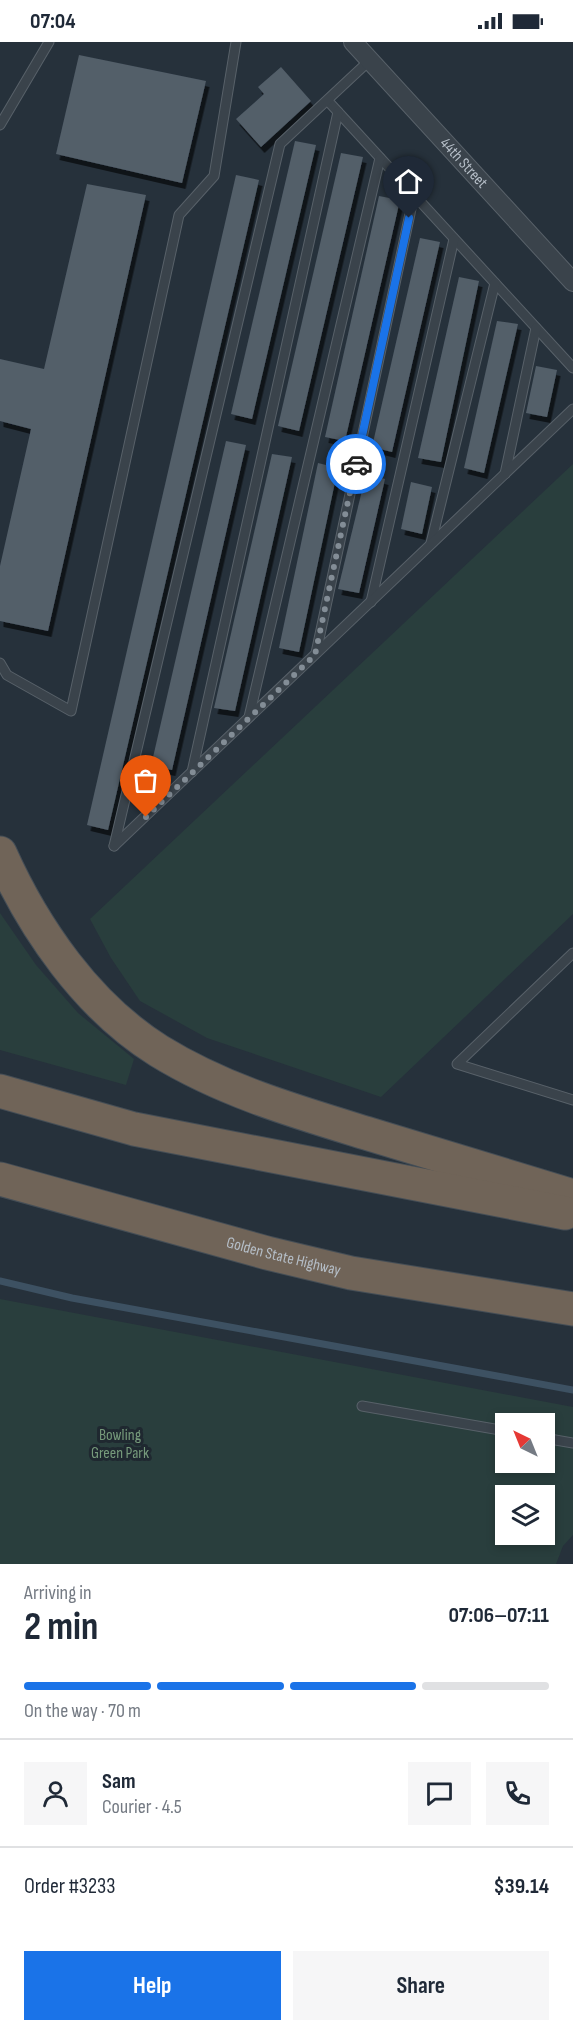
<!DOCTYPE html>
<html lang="en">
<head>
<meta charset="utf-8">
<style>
  body { margin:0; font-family:"Sofia Sans Condensed",sans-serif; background:#f6f6f7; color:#1f2937; height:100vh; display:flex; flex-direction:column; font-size:22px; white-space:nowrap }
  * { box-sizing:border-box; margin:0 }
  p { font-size:20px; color:#747a83 }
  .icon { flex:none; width:33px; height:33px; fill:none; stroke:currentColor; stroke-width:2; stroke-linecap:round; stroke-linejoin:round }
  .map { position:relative; height:1522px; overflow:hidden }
  .panel { display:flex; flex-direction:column; background:#fff; flex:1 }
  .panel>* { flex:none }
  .needle { width:39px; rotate:317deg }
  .buttons { position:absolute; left:495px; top:1371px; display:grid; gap:12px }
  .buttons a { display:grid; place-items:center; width:60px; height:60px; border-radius:0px; background:#fff; box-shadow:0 3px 9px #0003; font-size:30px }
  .pin { position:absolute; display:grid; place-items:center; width:51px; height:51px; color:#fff; margin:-62px -26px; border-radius:50% 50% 50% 0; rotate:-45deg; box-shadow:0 0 6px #0007 }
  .pin .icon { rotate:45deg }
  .courier { position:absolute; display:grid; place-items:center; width:60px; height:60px; margin:-30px; border:4px solid #1a73e8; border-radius:50%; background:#fff; color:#222; box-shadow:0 2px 8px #0007 }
  .headline em { font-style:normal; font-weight:700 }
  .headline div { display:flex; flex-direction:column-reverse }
  .headline { display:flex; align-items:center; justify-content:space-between; height:102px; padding:0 24px }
  h1 { font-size:39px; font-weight:700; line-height:45px }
  .bar { display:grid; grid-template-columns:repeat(4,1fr); gap:9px 6px; align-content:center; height:72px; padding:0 24px }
  .bar i { height:8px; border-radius:4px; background:#e0e1e3 }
  .bar .active { background:#1a73e8 }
  .bar p { grid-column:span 4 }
  .line { display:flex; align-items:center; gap:15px; padding:0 24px; border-top:2px solid #e0e1e3 }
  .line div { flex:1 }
  .round { display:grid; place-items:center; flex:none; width:63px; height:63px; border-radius:0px; background:#f6f6f7 }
  .primary-button { display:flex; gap:12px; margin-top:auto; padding:12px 24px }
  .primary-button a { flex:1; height:69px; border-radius:0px; background:#1a73e8; color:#fff; font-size:24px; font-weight:700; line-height:69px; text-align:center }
  .primary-button a+a { background:#f6f6f7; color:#1f2937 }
  .status { display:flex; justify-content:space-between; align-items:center; height:42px; padding:0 30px; background:#fff; direction:ltr }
  .status svg { height:16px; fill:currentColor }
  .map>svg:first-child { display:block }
  .green { fill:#293e3d; fill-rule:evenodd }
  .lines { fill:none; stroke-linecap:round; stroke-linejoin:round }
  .stream { stroke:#3d5162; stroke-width:7 }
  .building { fill:#525e69; filter:url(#shadow) }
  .lane-casing { stroke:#586169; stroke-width:11 }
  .street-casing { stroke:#586169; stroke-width:20 }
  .highway-casing { stroke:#454e56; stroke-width:35 }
  .lane { stroke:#3a434b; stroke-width:9 }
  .street { stroke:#3a434b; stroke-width:18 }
  .highway { stroke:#706458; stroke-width:33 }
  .done { stroke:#838d96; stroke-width:6; stroke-dasharray:0 10.8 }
  .route { stroke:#1a73e8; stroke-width:8 }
  .labels { text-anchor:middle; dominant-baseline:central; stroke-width:6; stroke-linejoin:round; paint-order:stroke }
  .street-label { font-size:16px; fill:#b5bec7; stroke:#1f2830 }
  .park-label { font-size:16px; fill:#769a7b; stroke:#1f2830 }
</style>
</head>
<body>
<div class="status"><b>07:04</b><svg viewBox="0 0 49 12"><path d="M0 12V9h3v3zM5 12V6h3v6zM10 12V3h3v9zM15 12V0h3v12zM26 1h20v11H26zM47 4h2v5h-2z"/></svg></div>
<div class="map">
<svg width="573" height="1522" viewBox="0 0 573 1522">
  <defs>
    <filter id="shadow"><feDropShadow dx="3.5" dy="6" stdDeviation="0" flood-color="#0009"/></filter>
  </defs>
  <rect width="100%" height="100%" fill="#26313b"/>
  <g class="green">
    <path d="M573 422V872L381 1055 207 996 140 959 111 916 90 877Z"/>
    <path d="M0 871 36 923 78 971 134 1017 126 1043 0 1008Z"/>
    <path d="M0 1257 573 1365V1493L563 1504 556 1522H0ZM506 1382H544V1420H506ZM506 1454H544V1492H506Z"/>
  </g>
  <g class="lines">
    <path class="stream" d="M0 1239 72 1256 573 1348"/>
  </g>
  <g class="building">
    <path d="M79 13 206 39 182 141 56 112Z"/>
    <path d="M281 25 311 59 261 105 236 77 264 52 258 45Z"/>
    <path d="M295 99 316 103 252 377 231 372Z"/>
    <path d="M341 111 363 115 299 389 278 384Z"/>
    <path d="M236 133 259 138 108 788 87 783Z"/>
    <path d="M87 142 146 153 48 589 0 579V524L31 387 0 379V317L44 327Z"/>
    <path d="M379 154 400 158 345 399 325 395Z"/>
    <path d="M420 196 440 200 392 410 372 405Z"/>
    <path d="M459 235 479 239 441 420 418 416Z"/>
    <path d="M497 279 518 282 484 431 464 426Z"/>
    <path d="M536 324 557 328 547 375 526 371Z"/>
    <path d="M226 399 246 403 172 728 151 724Z"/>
    <path d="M272 412 292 415 235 669 214 666Z"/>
    <path d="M318 421 338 426 299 610 279 606Z"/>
    <path d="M366 432 385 437 359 551 338 547Z"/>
    <path d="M411 440 432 445 422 492 401 487Z"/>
  </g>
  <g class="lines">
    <g class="lane-casing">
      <g id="lane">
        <path d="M328 59 573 326"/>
        <path d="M0 83 49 0"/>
        <path d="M505 432 536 286"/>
        <path d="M431 501 495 241"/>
        <path d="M371 560 454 197"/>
        <path d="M316 611 414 153"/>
        <path d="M0 621 7 633 71 669 179 173 214 134 236 0"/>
        <path d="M249 675 380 116"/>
        <path d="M192 730 338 70"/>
        <path d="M114 804 280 102 370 18"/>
        <path d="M114 804 573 367"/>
        <path d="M573 911 457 1022 573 1058"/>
        <path d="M362 1364 506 1389"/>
        <path d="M544 1396 573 1401"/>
      </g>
    </g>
    <g class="street-casing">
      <g id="street">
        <path id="s1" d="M353 0 573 240"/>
      </g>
    </g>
    <g class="highway-casing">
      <g id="highway">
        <path d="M0 811C34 887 87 964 159 1009 224 1049 297 1070 369 1092 437 1112 505 1133 573 1154"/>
        <path d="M0 1049 134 1087 565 1171"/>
        <path id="s2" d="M0 1137 267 1211 351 1231 573 1267"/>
      </g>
    </g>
    <use href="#lane" class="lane"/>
    <use href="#street" class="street"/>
    <use href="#highway" class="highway"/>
  </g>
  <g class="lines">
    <path class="done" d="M146 775 315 613 356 422"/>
    <path class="route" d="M356 422 409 176"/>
  </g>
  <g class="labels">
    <g class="street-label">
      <text stroke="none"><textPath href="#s1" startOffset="164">44th Street</textPath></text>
      <text stroke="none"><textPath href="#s2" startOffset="294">Golden State Highway</textPath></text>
    </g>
    <g class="park-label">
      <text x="120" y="1393">Bowling<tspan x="120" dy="18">Green Park</tspan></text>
    </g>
  </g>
</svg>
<div class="buttons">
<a><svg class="needle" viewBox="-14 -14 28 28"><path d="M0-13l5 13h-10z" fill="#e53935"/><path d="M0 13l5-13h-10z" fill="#747a83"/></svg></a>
<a><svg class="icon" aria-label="layers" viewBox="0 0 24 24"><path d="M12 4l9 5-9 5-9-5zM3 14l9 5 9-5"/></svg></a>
</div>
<div class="pin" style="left:146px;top:775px;background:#ea580c"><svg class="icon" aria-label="bag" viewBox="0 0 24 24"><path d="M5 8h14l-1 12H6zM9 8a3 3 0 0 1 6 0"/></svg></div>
<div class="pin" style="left:409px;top:176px;background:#1f2937"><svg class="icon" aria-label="home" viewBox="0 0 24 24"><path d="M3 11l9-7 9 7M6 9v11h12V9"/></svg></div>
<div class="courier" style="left:356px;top:422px"><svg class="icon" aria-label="car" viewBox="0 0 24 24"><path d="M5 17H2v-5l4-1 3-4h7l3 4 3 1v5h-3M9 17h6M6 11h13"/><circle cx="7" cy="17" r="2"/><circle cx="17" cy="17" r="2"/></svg></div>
</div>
<section class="panel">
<div class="headline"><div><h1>2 min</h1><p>Arriving in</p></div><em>07:06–07:11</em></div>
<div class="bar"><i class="active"></i><i class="active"></i><i class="active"></i><i></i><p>On the way · 70 m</p></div>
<div class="line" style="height:108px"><a class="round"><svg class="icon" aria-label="person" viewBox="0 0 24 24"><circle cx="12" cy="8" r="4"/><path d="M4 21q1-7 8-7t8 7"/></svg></a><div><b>Sam</b><p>Courier · 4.5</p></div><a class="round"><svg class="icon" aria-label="chat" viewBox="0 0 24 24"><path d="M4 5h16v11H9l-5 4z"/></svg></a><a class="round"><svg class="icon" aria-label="phone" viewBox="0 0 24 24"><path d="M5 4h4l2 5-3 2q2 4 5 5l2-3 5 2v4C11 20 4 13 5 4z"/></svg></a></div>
<div class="line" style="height:78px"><div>Order #3233</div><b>$39.14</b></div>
<div class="primary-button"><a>Help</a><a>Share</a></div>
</section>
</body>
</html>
